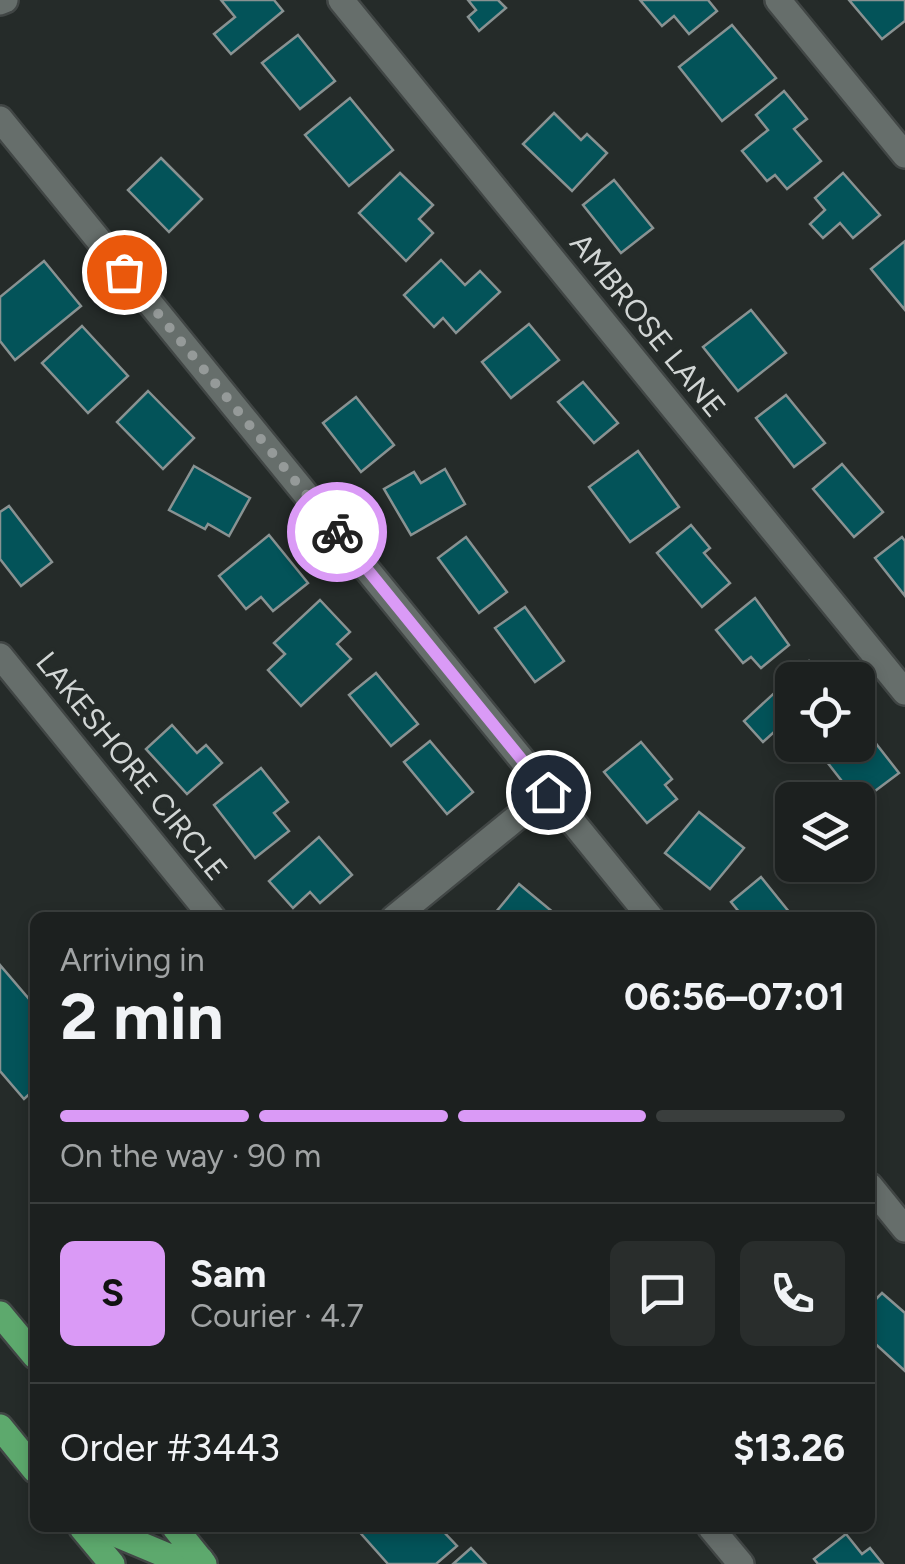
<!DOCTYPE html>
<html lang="en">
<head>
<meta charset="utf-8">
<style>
  body { margin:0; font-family:Figtree,sans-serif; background:#292d2c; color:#f1f3f6; height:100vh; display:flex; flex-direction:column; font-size:38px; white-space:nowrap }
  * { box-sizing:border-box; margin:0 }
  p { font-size:32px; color:#a0a3a4 }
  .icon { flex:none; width:55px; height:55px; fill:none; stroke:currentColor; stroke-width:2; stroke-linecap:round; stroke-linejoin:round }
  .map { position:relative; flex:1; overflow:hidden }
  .panel { position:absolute; left:30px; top:912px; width:845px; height:620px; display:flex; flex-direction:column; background:#1c201f; border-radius:15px; box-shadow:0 5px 15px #0003,0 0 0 2px #3a3e3d }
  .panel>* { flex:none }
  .fabs { position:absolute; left:775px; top:662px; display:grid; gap:20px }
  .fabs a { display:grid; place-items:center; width:100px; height:100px; border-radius:15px; background:#1c201f; box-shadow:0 5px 15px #0003,0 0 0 2px #3a3e3d; font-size:50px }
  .pin { position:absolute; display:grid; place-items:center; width:85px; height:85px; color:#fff; margin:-42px; border:5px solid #fff; border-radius:50%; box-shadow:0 2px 10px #0007 }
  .courier { position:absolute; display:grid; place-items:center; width:100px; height:100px; margin:-50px; border:8px solid #da9af6; border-radius:50%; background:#fff; color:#222; box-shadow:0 2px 12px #0007 }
  .headline em { font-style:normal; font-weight:700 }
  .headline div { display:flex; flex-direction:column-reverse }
  .headline { display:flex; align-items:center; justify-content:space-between; height:170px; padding:0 30px }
  h1 { font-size:65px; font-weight:700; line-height:75px }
  .bar { display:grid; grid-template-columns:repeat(4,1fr); gap:15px 10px; align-content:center; height:120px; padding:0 30px }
  .bar i { height:12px; border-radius:8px; background:#3a3e3d }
  .bar .selected { background:#da9af6 }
  .bar p { grid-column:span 4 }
  .line { display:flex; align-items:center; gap:25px; padding:0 30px; border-top:2px solid #3a3e3d }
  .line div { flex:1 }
  .round { display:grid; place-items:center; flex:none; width:105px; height:105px; border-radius:15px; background:#292d2c }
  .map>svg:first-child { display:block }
  .building { fill:#035359; stroke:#899292; stroke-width:2.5 }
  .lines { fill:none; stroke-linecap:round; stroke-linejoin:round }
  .minor-casing { stroke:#414645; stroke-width:30 }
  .major-casing { stroke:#414645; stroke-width:30 }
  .minor { stroke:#666e6b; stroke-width:25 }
  .major { stroke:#5da96d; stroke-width:25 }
  .done { stroke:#959a99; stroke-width:10; stroke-dasharray:0 18 }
  .route { stroke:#da9af6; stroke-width:12 }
  .labels { text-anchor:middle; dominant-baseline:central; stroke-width:8; stroke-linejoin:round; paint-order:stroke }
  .street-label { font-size:30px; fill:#d2d6d5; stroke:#252b29 }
</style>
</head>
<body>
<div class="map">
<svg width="905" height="1564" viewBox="0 0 905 1564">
  <rect width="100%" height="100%" fill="#252b29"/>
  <g class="building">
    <path d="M221 0H274L283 11 231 54 214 34 235 17Z"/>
    <path d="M468 0H498L506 8 479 31 468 17 476 10Z"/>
    <path d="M640 0H708L717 11 689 34 674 16 662 26Z"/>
    <path d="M849 0H905V21L882 39Z"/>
    <path d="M732 25 776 78 722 121 679 67Z"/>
    <path d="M298 35 335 81 300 109 262 63Z"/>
    <path d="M784 91 807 119 794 129 821 161 787 189 775 175 767 181 742 151 768 130 756 115Z"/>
    <path d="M350 98 393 150 349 186 305 135Z"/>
    <path d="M554 113 581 140 587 134 607 153 572 191 523 144Z"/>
    <path d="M161 158 202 199 169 232 128 190Z"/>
    <path d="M400 173 433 205 419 219 433 233 406 261 359 213Z"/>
    <path d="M843 173 880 215 853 238 840 223 823 238 810 224 825 210 815 198Z"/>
    <path d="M614 180 653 228 621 253 583 205Z"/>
    <path d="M905 241V310L871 269Z"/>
    <path d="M441 260 465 285 480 271 500 292 456 333 443 318 434 327 404 295Z"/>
    <path d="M44 261 81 306 15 360 0 341V297Z"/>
    <path d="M751 310 786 353 738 391 703 347Z"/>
    <path d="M529 324 559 360 511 398 482 362Z"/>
    <path d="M82 326 128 376 88 413 42 363Z"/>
    <path d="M583 382 618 423 594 443 558 402Z"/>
    <path d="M148 391 194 438 163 469 117 422Z"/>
    <path d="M786 395 825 443 794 467 756 418Z"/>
    <path d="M356 397 394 445 361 472 323 423Z"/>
    <path d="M638 451 679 507 630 542 589 487Z"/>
    <path d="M842 464 883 512 854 537 813 489Z"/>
    <path d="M194 466 250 498 229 536 208 524 205 529 169 510Z"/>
    <path d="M445 469 465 504 411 535 384 489 414 472 421 483Z"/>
    <path d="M9 506 52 562 21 586 0 559V512Z"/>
    <path d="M691 525 710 548 704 553 730 583 702 607 657 553Z"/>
    <path d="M269 535 308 583 273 611 261 597 246 609 219 576Z"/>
    <path d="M466 537 507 592 479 613 438 558Z"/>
    <path d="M902 537 905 541V596L875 558Z"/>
    <path d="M755 598 789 645 761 668 751 657 743 663 716 630Z"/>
    <path d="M320 600 350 632 337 644 351 659 301 706 268 670 285 654 274 643Z"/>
    <path d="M525 607 564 661 535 682 495 628Z"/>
    <path d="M809 661 826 680H792V733L784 723 763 742 744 721Z"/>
    <path d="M376 673 418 724 391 746 349 695Z"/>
    <path d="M172 725 197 753 206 745 222 763 187 794 146 749Z"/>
    <path d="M867 732 899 773 859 803 827 762 849 745H858V739Z"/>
    <path d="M430 741 473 792 447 814 404 762Z"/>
    <path d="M641 742 672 779 665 785 677 799 647 823 604 772Z"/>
    <path d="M261 768 288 802 274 813 289 831 255 858 214 805Z"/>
    <path d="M699 812 744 848 710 889 665 853Z"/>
    <path d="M319 837 352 875 320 903 310 892 293 908 269 881Z"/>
    <path d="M761 877 794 918H744L731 902Z"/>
    <path d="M519 884 560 918H491Z"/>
    <path d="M0 965 35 1006V1089L24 1099 0 1071Z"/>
    <path d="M882 1293 905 1313V1371L870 1339V1305Z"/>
    <path d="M356 1528H440L457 1546 436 1564H388Z"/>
    <path d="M846 1534 862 1554 870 1548 883 1564H818L814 1559Z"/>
    <path d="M471 1548 486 1564H453Z"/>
  </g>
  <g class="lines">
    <g class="minor-casing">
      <g id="minor">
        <path d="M341 0 905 692"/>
        <path d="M778 0 905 155"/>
        <path d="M0 2 5 0"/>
        <path d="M0 119 651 918"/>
        <path d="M0 656 213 918"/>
        <path d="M394 918 548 792"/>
        <path d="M870 1186 905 1229"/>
        <path d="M711 1528 741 1564"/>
      </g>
    </g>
    <g class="major-casing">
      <g id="major">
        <path d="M0 1314 35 1356"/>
        <path d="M0 1427 35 1470"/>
        <path d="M82 1528 112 1564"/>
        <path d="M101 1528 168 1556 201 1560"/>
        <path d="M175 1528 204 1564"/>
      </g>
    </g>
    <use href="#minor" class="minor"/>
    <use href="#major" class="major"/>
  </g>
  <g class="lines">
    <path class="done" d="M124 272 337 532"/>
    <path class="route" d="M337 532 548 792"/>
  </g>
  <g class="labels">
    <g class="street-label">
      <text transform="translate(648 325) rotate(51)">AMBROSE LANE</text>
      <text transform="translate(132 766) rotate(51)">LAKESHORE CIRCLE</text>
    </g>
  </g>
</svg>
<div class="fabs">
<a><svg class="icon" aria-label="locate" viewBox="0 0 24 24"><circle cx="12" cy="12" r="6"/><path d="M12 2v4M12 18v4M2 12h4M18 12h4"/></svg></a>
<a><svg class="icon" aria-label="layers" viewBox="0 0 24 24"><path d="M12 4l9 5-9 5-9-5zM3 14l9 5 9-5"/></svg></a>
</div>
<div class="pin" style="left:124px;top:272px;background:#ea580c"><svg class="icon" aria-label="bag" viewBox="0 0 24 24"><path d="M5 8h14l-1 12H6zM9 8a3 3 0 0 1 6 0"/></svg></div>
<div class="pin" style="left:548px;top:792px;background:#1f2937"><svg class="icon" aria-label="home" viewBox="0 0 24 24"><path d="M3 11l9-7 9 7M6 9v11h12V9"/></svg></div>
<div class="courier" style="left:337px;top:532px"><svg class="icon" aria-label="bike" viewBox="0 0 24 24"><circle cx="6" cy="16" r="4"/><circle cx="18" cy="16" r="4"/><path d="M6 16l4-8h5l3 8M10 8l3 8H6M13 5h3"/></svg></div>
<section class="panel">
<div class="headline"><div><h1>2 min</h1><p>Arriving in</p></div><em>06:56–07:01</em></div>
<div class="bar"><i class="selected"></i><i class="selected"></i><i class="selected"></i><i></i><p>On the way · 90 m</p></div>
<div class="line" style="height:180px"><b class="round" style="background:#da9af6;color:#111">S</b><div><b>Sam</b><p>Courier · 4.7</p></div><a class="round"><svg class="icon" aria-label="chat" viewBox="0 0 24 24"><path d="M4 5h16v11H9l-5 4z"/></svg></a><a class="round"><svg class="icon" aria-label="phone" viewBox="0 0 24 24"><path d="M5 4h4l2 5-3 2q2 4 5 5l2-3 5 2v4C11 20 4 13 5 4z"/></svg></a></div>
<div class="line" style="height:130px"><div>Order #3443</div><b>$13.26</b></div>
</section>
</div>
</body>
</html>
